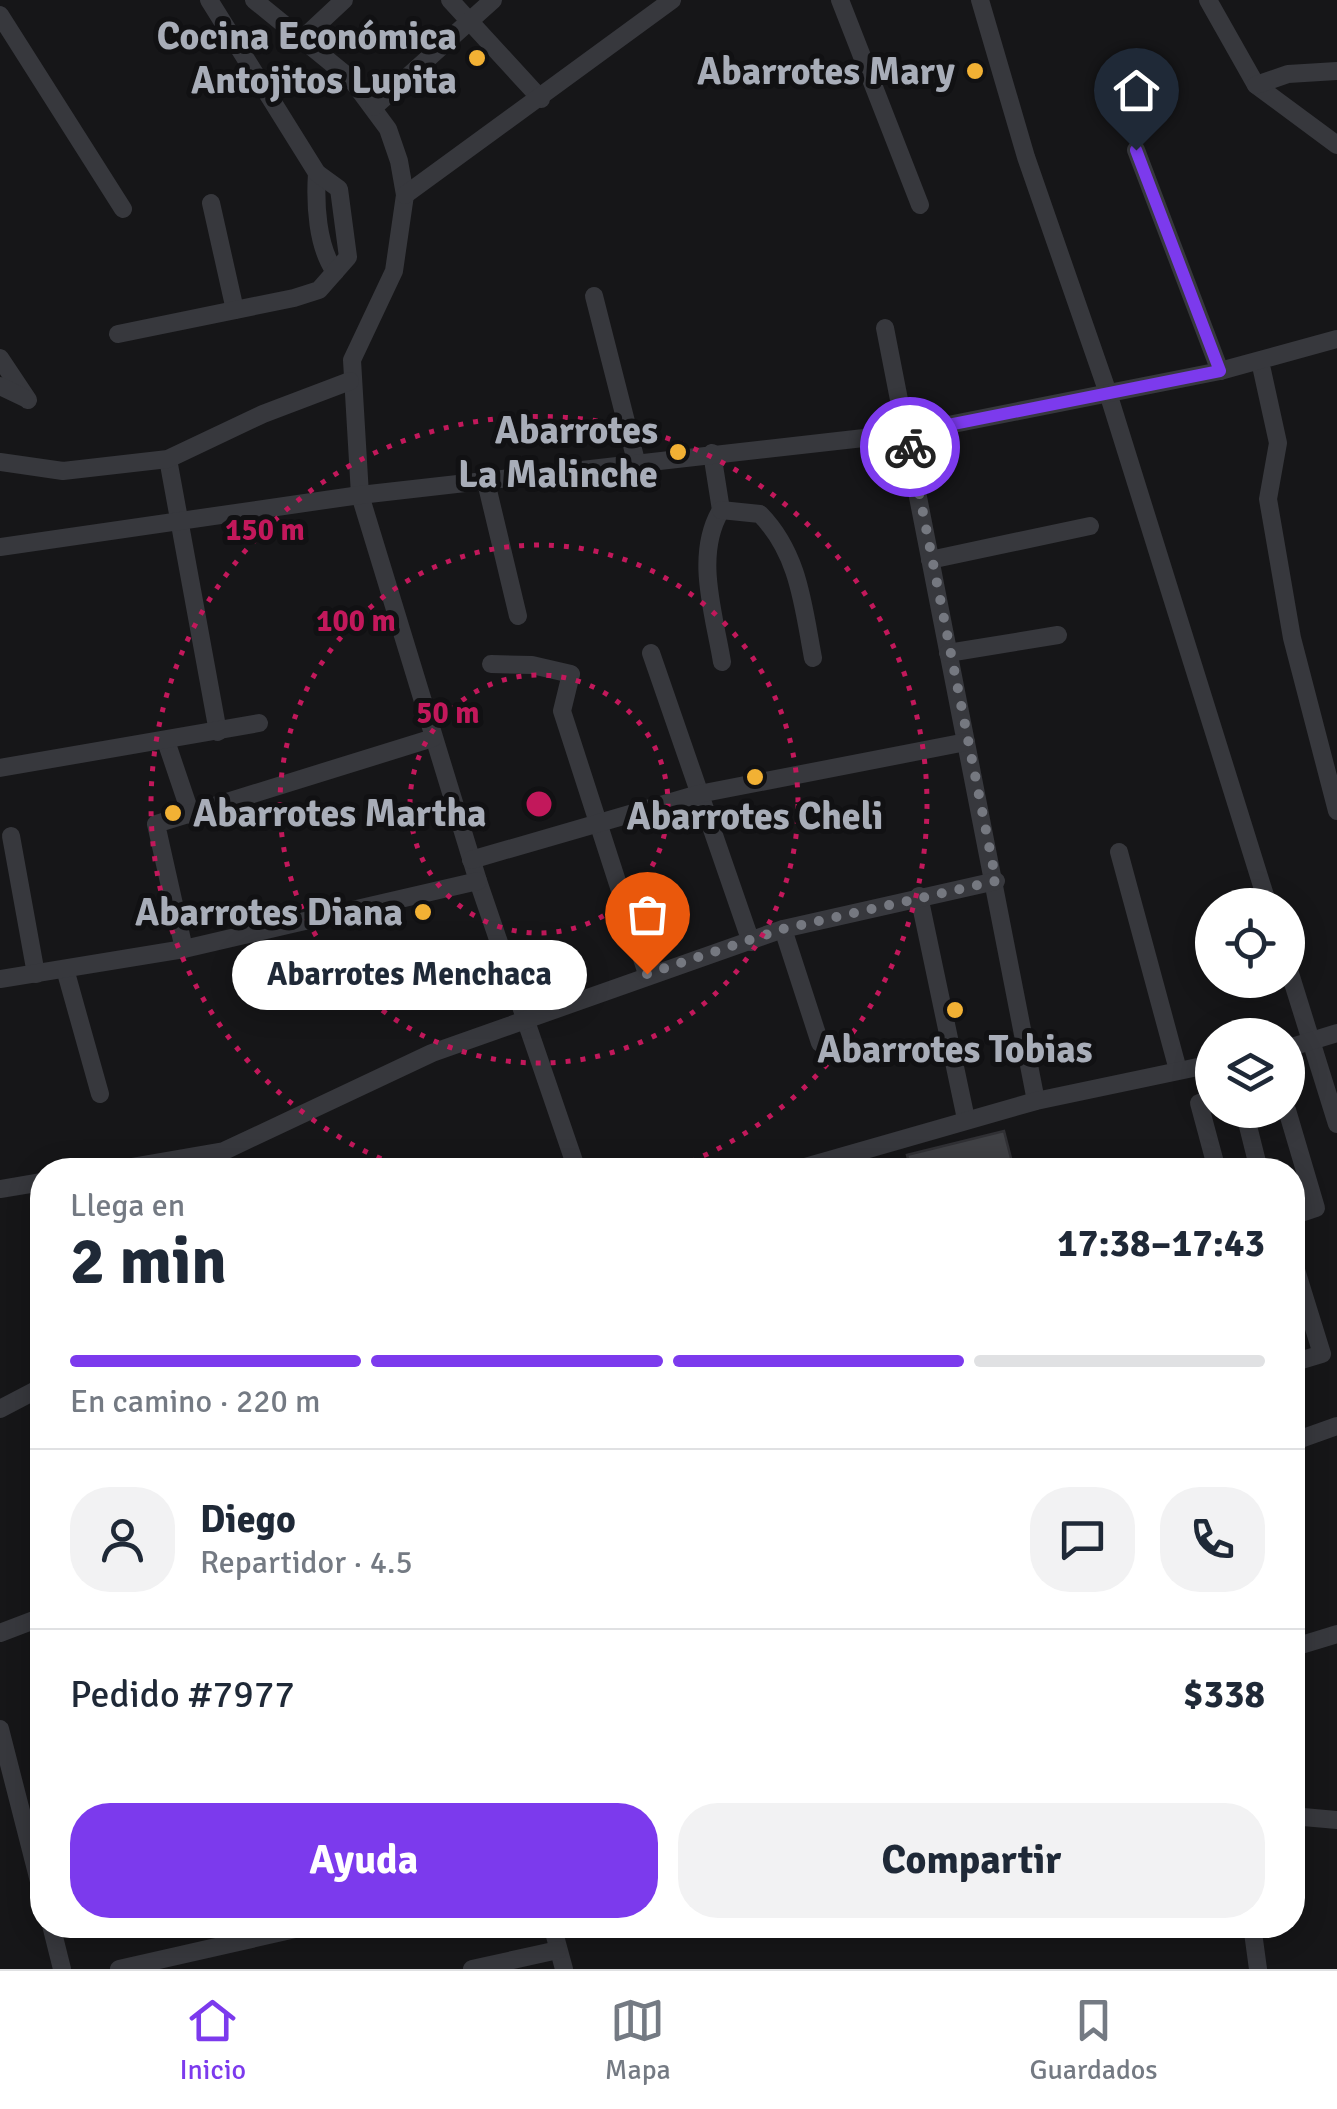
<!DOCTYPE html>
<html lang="es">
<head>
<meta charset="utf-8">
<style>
  body { margin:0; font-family:Signika,sans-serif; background:#f2f2f3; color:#1f2937; height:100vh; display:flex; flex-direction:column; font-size:38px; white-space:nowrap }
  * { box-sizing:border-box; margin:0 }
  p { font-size:32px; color:#747a83 }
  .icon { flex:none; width:55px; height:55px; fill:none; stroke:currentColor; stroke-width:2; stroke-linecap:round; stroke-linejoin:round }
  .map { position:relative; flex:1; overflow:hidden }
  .drawer { position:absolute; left:30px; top:1158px; width:1275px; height:780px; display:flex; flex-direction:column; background:#fff; border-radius:40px; box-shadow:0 5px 25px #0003 }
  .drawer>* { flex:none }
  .fabs { position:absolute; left:1195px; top:888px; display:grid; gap:20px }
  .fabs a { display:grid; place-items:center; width:110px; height:110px; border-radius:50%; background:#fff; box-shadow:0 5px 25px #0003; font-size:50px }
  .pin { position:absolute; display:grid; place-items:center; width:85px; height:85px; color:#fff; margin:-102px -42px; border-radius:50% 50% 50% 0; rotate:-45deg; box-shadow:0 0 10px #0007 }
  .pin .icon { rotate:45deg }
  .courier { position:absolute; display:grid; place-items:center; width:100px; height:100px; margin:-50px; border:8px solid #7c3aed; border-radius:50%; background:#fff; color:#222; box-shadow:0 2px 12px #0007 }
  .bubble { position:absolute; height:70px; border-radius:35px; background:#fff; box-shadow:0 5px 25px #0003; font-size:32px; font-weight:700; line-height:70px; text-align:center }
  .overview em { font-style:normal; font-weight:700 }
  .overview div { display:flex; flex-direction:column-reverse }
  .overview { display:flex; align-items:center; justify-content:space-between; height:170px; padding:0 40px }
  h1 { font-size:65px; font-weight:700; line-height:75px }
  .bar { display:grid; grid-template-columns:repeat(4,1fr); gap:15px 10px; align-content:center; height:120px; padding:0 40px }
  .bar i { height:12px; border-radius:8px; background:#e0e1e3 }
  .bar .current { background:#7c3aed }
  .bar p { grid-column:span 4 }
  .line { display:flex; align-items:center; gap:25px; padding:0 40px; border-top:2px solid #e0e1e3 }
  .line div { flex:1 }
  .round { display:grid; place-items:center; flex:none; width:105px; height:105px; border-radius:40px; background:#f2f2f3 }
  .cta { display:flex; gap:20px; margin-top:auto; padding:20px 40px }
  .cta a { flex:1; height:115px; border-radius:40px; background:#7c3aed; color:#fff; font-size:40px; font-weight:700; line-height:115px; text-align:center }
  .cta a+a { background:#f2f2f3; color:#1f2937 }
  .tabs { display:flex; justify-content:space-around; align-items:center; height:140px; border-top:2px solid #e0e1e3; background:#fff; font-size:28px; color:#747a83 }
  .tabs a { display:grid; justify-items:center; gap:5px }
  .tabs .current { color:#7c3aed }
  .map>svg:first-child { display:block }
  .building { fill:#404145; stroke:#303034; stroke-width:2.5 }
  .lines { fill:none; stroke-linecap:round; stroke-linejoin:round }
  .minor { stroke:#37383d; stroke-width:18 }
  .done { stroke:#757880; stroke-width:10; stroke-dasharray:0 18 }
  .route { stroke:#7c3aed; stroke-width:12 }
  .ring { fill:none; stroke:#c2185b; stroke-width:5; stroke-dasharray:5 10 }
  .poi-dot { fill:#f2b134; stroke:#111113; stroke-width:4 }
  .labels { text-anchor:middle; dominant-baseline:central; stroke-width:10; stroke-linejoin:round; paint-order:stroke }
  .poi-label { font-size:38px; font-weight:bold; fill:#a8adb8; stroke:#111113; text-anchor:end }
  .centre { fill:#c2185b; stroke:#111113; stroke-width:5 }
  .ring-label { font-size:30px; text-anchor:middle; font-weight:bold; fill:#c2185b; stroke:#111113; stroke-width:10; stroke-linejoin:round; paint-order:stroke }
</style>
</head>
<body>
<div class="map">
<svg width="1337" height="1969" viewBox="0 0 1337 1969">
  <rect width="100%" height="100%" fill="#161618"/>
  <path class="building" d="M1004 1131 1014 1170H911L907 1155Z"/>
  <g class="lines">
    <g class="minor">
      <path d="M254 0 351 79 388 129 399 161 405 195 394 271 352 360 360 495 478 881 577 1170"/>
      <path d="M450 0 541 99"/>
      <path d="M840 0 920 205"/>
      <path d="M980 0 1026 157 1108 393 1268 905"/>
      <path d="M1208 0 1256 85 1337 145"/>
      <path d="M0 15 123 209"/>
      <path d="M300 41 344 0"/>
      <path d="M1256 85 1288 74 1337 71"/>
      <path d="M374 107 493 0"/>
      <path d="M1136 150 1220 371"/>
      <path d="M317 173C315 204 317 246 335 272"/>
      <path d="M405 195 672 0"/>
      <path d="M211 203 235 310"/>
      <path d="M594 296 636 461"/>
      <path d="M885 328 1036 1101"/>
      <path d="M118 334 294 298 319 290 348 257 339 189 317 173 209 0"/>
      <path d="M0 358 28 400"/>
      <path d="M1260 361 1278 443 1268 499 1292 638 1337 811"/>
      <path d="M0 386 27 399"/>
      <path d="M712 453 721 510C694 555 714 613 722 662"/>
      <path d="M168 459 218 732"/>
      <path d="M0 462 63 471 168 459 263 414 350 381"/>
      <path d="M486 482 518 616"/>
      <path d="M721 510 760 514C799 554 803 605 813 658"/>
      <path d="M0 547 360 495 908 433 1220 371 1337 339"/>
      <path d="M930 560 1090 526"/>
      <path d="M651 653 751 942"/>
      <path d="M948 653 1058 635"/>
      <path d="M491 664 532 665 571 674 562 711 647 974"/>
      <path d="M166 741 191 815"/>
      <path d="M0 768 259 723"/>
      <path d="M11 836 36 974"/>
      <path d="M1119 852 1178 1070"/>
      <path d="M471 860 699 794 966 742"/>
      <path d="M919 896 966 1119"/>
      <path d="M783 929 820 1043"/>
      <path d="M184 949 156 824 433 738"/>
      <path d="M1288 967 1337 1124"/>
      <path d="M65 969 100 1094"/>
      <path d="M0 979 184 949 478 881"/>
      <path d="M1288 1048 1337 1033"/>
      <path d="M1212 1099 1199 1103 1217 1170"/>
      <path d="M1244 1110 1259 1170"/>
      <path d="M1287 1110 1316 1208 1292 1216"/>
      <path d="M114 1170 224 1151 432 1053 783 929 996 881"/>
      <path d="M795 1170 1036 1101 1212 1064"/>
      <path d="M0 1189 42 1182"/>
      <path d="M1292 1257 1322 1354 1292 1363"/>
      <path d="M0 1409 42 1387"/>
      <path d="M1292 1442 1337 1426"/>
      <path d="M0 1633 42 1617"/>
      <path d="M1298 1646 1337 1634"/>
      <path d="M0 1729 42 1893"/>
      <path d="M1292 1816 1337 1820"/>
      <path d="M51 1925 62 1969"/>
      <path d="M552 1925 564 1969"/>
      <path d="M1252 1925 1258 1969"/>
      <path d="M119 1969 313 1925"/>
      <path d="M472 1969 558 1950"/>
    </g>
  </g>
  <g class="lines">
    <path class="done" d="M647 974 783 929 996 881 910 447"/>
    <path class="route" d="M910 447 908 433 1220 371 1136 150"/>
  </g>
  <g class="ring">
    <circle cx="539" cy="804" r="129"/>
    <circle cx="539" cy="804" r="259"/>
    <path d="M409 1170A388 388 0 1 1 669 1170"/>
  </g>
  <g class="poi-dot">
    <circle cx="477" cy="58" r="10"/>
    <circle cx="975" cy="71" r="10"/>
    <circle cx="678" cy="452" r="10"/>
    <circle cx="755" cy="777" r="10"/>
    <circle cx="173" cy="813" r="10"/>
    <circle cx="423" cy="912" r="10"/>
    <circle cx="955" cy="1010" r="10"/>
  </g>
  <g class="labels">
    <g class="poi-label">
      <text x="457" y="36">Cocina Económica<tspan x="457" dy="44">Antojitos Lupita</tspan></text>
      <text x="955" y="71">Abarrotes Mary</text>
      <text x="658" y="430">Abarrotes<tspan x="658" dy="44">La Malinche</tspan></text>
      <text x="193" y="813" text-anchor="start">Abarrotes Martha</text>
      <text x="755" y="816" text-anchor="middle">Abarrotes Cheli</text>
      <text x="403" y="912">Abarrotes Diana</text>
      <text x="955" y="1049" text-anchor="middle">Abarrotes Tobias</text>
    </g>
  </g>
  <circle cx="539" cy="804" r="15" class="centre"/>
  <g class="ring-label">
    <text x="265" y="540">150 m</text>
    <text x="356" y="631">100 m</text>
    <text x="448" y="723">50 m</text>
  </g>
</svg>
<div class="fabs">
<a><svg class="icon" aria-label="locate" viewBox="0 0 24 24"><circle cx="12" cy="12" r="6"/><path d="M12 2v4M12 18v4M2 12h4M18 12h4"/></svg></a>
<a><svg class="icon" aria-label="layers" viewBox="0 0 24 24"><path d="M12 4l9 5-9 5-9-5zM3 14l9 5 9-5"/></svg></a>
</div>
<div class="pin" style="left:647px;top:974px;background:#ea580c"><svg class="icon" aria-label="bag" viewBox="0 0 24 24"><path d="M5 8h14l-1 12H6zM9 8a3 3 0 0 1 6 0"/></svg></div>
<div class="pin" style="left:1136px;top:150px;background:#1f2937"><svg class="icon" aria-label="home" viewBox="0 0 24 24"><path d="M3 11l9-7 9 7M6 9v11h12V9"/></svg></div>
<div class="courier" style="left:910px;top:447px"><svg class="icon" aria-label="bike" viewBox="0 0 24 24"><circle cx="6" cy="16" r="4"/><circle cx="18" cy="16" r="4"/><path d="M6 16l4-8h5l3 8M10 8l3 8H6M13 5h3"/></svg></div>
<div class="bubble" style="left:232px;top:940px;width:355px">Abarrotes Menchaca</div>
<section class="drawer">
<div class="overview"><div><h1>2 min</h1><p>Llega en</p></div><em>17:38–17:43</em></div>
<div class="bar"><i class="current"></i><i class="current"></i><i class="current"></i><i></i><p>En camino · 220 m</p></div>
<div class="line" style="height:180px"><a class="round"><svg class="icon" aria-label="person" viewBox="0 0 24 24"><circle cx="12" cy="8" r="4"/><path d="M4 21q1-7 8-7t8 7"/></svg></a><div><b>Diego</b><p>Repartidor · 4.5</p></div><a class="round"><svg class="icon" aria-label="chat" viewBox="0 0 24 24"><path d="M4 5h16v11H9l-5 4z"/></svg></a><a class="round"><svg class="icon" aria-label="phone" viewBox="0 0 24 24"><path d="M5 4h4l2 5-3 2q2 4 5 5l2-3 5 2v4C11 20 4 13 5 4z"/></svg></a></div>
<div class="line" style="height:130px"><div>Pedido #7977</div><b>$338</b></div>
<div class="cta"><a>Ayuda</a><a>Compartir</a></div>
</section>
</div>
<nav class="tabs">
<a class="current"><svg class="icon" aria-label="home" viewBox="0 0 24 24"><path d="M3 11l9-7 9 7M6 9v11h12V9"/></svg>Inicio</a>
<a><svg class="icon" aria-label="map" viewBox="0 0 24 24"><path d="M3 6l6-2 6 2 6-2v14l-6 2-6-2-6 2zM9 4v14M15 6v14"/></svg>Mapa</a>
<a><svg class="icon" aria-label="saved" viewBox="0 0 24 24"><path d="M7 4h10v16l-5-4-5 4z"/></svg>Guardados</a>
</nav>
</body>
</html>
